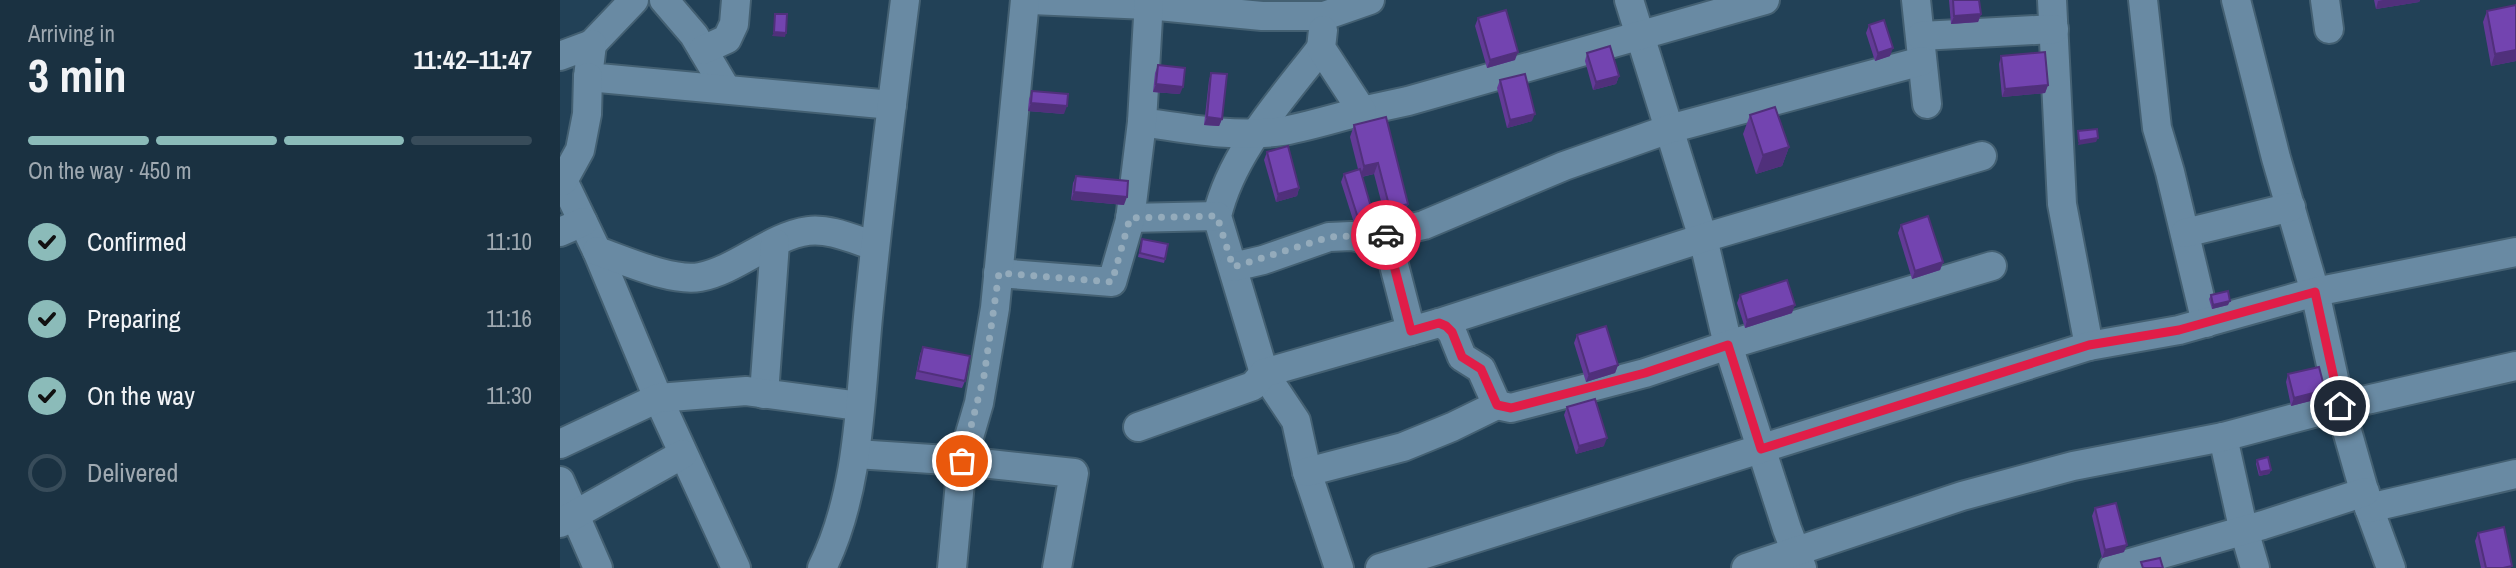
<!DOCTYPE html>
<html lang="en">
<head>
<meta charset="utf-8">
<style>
  body { margin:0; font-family:"Archivo Narrow",sans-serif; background:#273d4c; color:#f1f3f6; height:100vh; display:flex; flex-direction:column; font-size:26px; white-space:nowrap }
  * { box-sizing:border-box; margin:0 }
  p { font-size:23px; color:#9fa9b1 }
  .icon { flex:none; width:38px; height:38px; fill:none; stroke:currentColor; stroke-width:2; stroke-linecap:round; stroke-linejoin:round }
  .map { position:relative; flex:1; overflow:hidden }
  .sheet { display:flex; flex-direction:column; background:#1a3141; width:560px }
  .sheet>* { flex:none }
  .pin { position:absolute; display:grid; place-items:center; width:60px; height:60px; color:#fff; margin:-30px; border:4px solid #fff; border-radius:50%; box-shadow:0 2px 7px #0007 }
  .courier { position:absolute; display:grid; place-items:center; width:70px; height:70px; margin:-35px; border:5px solid #e11d48; border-radius:50%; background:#fff; color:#222; box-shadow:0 2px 9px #0007 }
  .headline em { font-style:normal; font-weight:800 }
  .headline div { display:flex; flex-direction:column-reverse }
  .headline { display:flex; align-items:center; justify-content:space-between; height:119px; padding:0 28px }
  h1 { font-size:46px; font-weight:800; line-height:52px }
  .bar { display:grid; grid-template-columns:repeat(4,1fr); gap:10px 7px; align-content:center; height:84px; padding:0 28px }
  .bar i { height:9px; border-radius:5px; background:#384c5a }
  .bar .active { background:#8bbbb9 }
  .bar p { grid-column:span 4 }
  ol { padding:0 28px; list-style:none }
  li { display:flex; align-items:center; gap:21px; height:77px }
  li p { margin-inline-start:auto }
  li .icon { padding:7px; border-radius:50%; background:#8bbbb9; color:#111; stroke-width:4 }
  li:last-child { color:#9fa9b1 }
  li i { width:38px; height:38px; border:4px solid #384c5a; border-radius:50% }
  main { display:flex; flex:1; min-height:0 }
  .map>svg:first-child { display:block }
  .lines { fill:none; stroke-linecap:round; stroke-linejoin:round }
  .minor-casing { stroke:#446072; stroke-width:32 }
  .minor { stroke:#698aa3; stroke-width:28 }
  .wall { fill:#633a97 }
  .shaded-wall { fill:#50307b }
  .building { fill:#7344b0; stroke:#50307b; stroke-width:2 }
  .done { stroke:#94abbb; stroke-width:7; stroke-dasharray:0 12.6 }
  .route { stroke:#e11d48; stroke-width:9 }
</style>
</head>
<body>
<main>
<section class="sheet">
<div class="headline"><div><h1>3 min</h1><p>Arriving in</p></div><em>11:42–11:47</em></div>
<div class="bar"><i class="active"></i><i class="active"></i><i class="active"></i><i></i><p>On the way · 450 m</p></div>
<ol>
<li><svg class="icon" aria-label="check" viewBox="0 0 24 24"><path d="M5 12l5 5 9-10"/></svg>Confirmed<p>11:10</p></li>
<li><svg class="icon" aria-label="check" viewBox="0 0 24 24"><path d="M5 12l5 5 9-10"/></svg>Preparing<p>11:16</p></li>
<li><svg class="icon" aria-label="check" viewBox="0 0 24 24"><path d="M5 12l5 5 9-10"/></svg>On the way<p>11:30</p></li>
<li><i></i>Delivered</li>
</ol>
</section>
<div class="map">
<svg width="1956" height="568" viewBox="0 0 1956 568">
  <rect width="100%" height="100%" fill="#224157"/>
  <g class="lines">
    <g class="minor-casing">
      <g id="minor">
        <path d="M104 0 134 35 166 89"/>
        <path d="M471 0 588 5 702 16H764L810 0"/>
        <path d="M1069 0 1143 238 1168 345 1227 529 1242 568"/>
        <path d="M1356 0 1367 104"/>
        <path d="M1492 0 1502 204 1529 346"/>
        <path d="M1583 0 1597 128 1610 172 1646 323"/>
        <path d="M1676 0 1716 158 1755 292 1780 406 1809 508 1831 568"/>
        <path d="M1765 0 1769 29"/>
        <path d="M1361 36 1494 29"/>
        <path d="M32 44 74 0"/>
        <path d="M761 48C722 99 672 152 657 216L704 373 736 421 747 472 779 568"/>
        <path d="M143 50 167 39 174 24 176 0"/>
        <path d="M0 56 32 44 28 77 332 105"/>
        <path d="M802 111 848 101 1205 0"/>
        <path d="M582 122C629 129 676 138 723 131 750 126 776 118 802 111L761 48 763 30"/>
        <path d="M0 174 37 251 98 398 176 568"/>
        <path d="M3 181 20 150 27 114 28 77"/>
        <path d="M570 218 657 216"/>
        <path d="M0 232 23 222"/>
        <path d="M1625 233 1731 207"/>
        <path d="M826 234 851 331"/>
        <path d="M37 251C64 260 111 282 140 277 177 270 211 236 248 231 270 228 295 240 315 246"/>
        <path d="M673 267 703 260 769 237 792 236 805 239 864 225 1004 166 1109 129 1362 61"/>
        <path d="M438 273 552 282 570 220 582 122 589 0"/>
        <path d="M879 323 886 326 892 332 902 357 921 369 937 405 951 408 1085 373 1168 345 1432 266"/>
        <path d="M204 394 215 243"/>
        <path d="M578 427 693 386 704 373 879 323 1143 238 1422 156"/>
        <path d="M1663 437 1682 523 1695 568"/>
        <path d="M0 444 98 398 186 391 299 406"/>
        <path d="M296 454 402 461 514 473 497 568"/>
        <path d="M747 472 843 447 892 427 937 405"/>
        <path d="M0 481 38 568"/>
        <path d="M1809 508 1956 474"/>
        <path d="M0 523 123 454"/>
        <path d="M262 568C301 490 300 393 309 307 319 205 332 102 345 0"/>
        <path d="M392 568 402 461 419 403 435 308 465 0"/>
        <path d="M820 568 1529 346 1619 330 1755 292 1956 252"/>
        <path d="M1186 568 1402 496 1513 466 1663 437 1780 406 1956 366"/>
        <path d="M1553 568 1703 525 1805 492"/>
      </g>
    </g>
    <use href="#minor" class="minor"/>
  </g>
  <g class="wall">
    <path d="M1389 0H1419L1421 14 1418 22 1391 24Z"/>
    <path d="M1814 0H1860L1859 2 1816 9Z"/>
    <path d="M1956 5V61L1931 66 1923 22 1927 11Z"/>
    <path d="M918 18 955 60 927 68 915 26Z"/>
    <path d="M1309 25 1330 56 1315 61 1306 33Z"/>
    <path d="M1027 53 1059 76 1056 84 1033 90 1025 61Z"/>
    <path d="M1441 56 1488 85 1485 93 1442 97 1439 64Z"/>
    <path d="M598 65 620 94 593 92 595 73Z"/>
    <path d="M651 73 662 119 659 126 644 125 649 80Z"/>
    <path d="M940 80 972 121 947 128 937 88Z"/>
    <path d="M472 91 504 114 468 111 469 99Z"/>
    <path d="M1190 115 1229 147 1222 166 1196 174 1183 134Z"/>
    <path d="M794 125 848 204 843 216 826 220 814 174 802 177 813 214 811 222 795 226 781 182 784 174 798 169 790 137Z"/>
    <path d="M707 152 739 188 737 196 716 202 704 160Z"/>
    <path d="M516 176 564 205 511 200 513 183Z"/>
    <path d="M1341 225 1383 262 1380 270 1352 279 1338 233Z"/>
    <path d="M582 239 605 259 604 263 578 257Z"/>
    <path d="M1180 295 1232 313 1185 328 1177 303Z"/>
    <path d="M1651 295 1668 305 1652 309 1649 299Z"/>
    <path d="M1017 335 1058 365 1055 373 1026 382 1014 343Z"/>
    <path d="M363 347 405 381 402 388 355 379 360 354Z"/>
    <path d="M1728 374 1762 398 1731 406 1726 382Z"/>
    <path d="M1007 407 1044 446 1016 454 1004 415Z"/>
    <path d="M1697 460 1711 470 1709 474 1699 476 1696 464Z"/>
    <path d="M1535 508 1564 552 1542 558 1532 516Z"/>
    <path d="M1918 533 1951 568H1921L1915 541Z"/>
  </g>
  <g class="shaded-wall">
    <path d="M1823 0H1860L1859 2 1816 9 1818 1Z"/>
    <path d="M1421 14 1418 22 1391 24 1394 16Z"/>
    <path d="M214 32 226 33 225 37 212 36Z"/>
    <path d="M1333 48 1330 56 1315 61 1318 53Z"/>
    <path d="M1956 50V61L1931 66 1935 54Z"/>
    <path d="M958 52 955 60 927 68 930 60Z"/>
    <path d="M1059 76 1056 84 1033 90 1036 82Z"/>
    <path d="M596 84 623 87 620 94 593 92Z"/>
    <path d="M1488 85 1485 93 1442 97 1445 89Z"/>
    <path d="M471 103 507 106 504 114 468 111Z"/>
    <path d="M975 114 972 121 947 128 950 120Z"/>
    <path d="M647 117 662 119 659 126 644 125Z"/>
    <path d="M1538 138 1536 142 1518 145 1519 141Z"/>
    <path d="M1229 147 1222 166 1196 174 1203 155Z"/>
    <path d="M818 163 814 174 800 177 804 166Z"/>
    <path d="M739 188 737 196 716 202 718 194Z"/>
    <path d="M514 192 567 197 564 205 511 200Z"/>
    <path d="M848 204 843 216 826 220 830 209Z"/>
    <path d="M813 214 811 222 795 226 798 218Z"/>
    <path d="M1383 262 1380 270 1352 279 1355 271Z"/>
    <path d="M1670 301 1668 305 1652 309 1653 305Z"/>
    <path d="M1235 305 1232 313 1185 328 1187 320Z"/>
    <path d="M1058 365 1055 373 1026 382 1029 374Z"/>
    <path d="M1765 390 1762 398 1731 406 1734 398Z"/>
    <path d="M1047 438 1044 446 1016 454 1019 446Z"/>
    <path d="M1711 470 1709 474 1699 476 1700 472Z"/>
    <path d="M1567 545 1564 552 1542 558 1545 550Z"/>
  </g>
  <g class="building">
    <path d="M1393 0H1419L1421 14 1394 16Z"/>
    <path d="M1956 5V50L1935 54 1927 11Z"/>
    <path d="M946 10 958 52 930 60 918 18Z"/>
    <path d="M215 14H227L226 33 214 32Z"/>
    <path d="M1324 20 1333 48 1318 53 1309 25Z"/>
    <path d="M1050 46 1059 76 1036 82 1027 53Z"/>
    <path d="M1485 52 1488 85 1445 89 1441 56Z"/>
    <path d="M598 65 625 68 623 87 596 84Z"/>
    <path d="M651 73 667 74 662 119 647 117Z"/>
    <path d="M965 74 975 114 950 120 940 80Z"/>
    <path d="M472 91 508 94 507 106 471 103Z"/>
    <path d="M1215 107 1229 147 1203 155 1190 115Z"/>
    <path d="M826 117 848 204 830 209 818 163 804 166 794 125Z"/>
    <path d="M1537 129 1538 138 1519 141 1518 131Z"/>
    <path d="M728 146 739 188 718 194 707 152Z"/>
    <path d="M800 169 813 214 798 218 784 174Z"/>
    <path d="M516 176 568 181 567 197 514 192Z"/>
    <path d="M1368 216 1383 262 1355 271 1341 225Z"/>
    <path d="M582 239 608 244 605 259 580 253Z"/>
    <path d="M1227 280 1235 305 1187 320 1180 295Z"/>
    <path d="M1668 291 1670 301 1653 305 1651 295Z"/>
    <path d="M1046 326 1058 365 1029 374 1017 335Z"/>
    <path d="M363 347 410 356 405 381 358 371Z"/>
    <path d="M1759 367 1765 390 1734 398 1728 374Z"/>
    <path d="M1035 399 1047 438 1019 446 1007 407Z"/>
    <path d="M1708 457 1711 470 1700 472 1697 460Z"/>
    <path d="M1556 503 1567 545 1545 550 1535 508Z"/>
    <path d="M1944 527 1952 566 1943 568H1926L1918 533Z"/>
    <path d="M1600 558 1603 568H1583L1581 562Z"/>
  </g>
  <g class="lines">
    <path class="done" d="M402 461 424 376 439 273 552 282 570 218 657 216 673 267 769 237 792 236 805 239 826 235"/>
    <path class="route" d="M826 235 851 331 879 323 886 326 892 332 902 357 921 369 937 405 951 408 1085 373 1168 345 1201 449 1529 345 1619 330 1755 292 1780 406"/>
  </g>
</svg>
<div class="pin" style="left:402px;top:461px;background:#ea580c"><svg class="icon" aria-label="bag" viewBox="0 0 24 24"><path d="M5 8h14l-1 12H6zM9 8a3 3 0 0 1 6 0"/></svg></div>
<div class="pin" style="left:1780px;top:406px;background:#1f2937"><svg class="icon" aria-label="home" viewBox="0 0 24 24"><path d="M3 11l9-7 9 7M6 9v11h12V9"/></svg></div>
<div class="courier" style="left:826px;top:235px"><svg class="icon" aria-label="car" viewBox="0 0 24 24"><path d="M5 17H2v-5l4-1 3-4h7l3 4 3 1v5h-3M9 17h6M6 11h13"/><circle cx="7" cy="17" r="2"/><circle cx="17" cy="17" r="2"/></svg></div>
</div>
</main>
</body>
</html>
